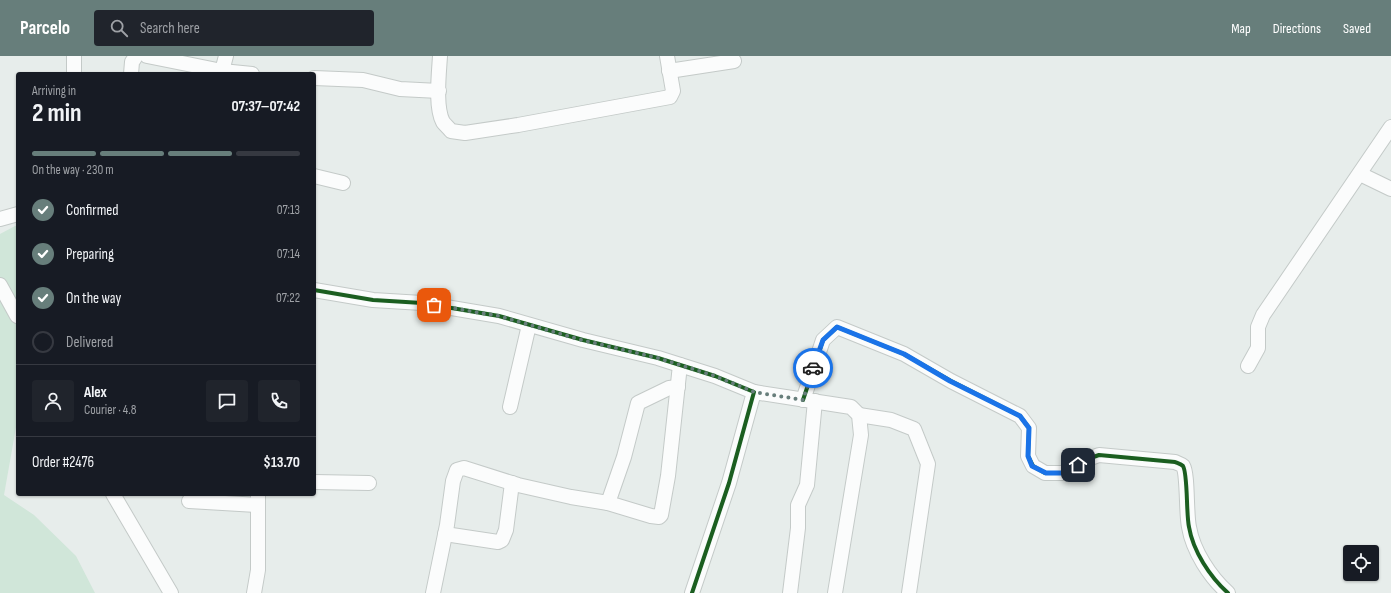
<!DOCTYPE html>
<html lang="en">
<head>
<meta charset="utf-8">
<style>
  body { margin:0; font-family:"Sofia Sans Condensed",sans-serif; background:#20242c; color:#f1f3f6; height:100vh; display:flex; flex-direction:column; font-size:15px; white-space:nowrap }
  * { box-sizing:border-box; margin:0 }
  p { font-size:13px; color:#9ea1a6 }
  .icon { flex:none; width:22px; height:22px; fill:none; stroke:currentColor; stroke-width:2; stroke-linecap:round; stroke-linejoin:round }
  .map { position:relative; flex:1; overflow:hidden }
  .drawer { position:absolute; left:16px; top:16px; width:300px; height:424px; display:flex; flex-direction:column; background:#171b24; border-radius:4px; box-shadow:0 1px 3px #0004 }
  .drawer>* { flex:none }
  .fabs { position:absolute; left:1343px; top:489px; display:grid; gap:8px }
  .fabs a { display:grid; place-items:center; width:36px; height:36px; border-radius:4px; background:#171b24; box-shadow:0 1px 3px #0004; font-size:20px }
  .pin { position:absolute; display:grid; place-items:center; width:34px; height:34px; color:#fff; margin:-17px; border-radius:8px; box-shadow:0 2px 6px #0006 }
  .courier { position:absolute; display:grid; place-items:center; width:40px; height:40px; margin:-20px; border:3px solid #1a73e8; border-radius:50%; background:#fff; color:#222; box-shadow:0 1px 5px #0007 }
  .headline em { font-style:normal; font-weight:700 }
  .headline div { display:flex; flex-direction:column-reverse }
  .headline { display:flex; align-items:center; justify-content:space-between; height:68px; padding:0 16px }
  h1 { font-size:26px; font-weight:700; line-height:30px }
  .bar { display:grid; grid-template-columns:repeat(4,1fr); gap:6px 4px; align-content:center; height:48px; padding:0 16px }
  .bar i { height:5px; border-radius:3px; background:#363941 }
  .bar .selected { background:#677e7b }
  .bar p { grid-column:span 4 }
  .line { display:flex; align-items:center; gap:10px; padding:0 16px; border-top:1px solid #363941 }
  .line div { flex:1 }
  .round { display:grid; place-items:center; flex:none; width:42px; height:42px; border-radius:4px; background:#20242c }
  ol { padding:0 16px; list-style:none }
  li { display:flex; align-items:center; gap:12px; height:44px }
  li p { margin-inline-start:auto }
  li .icon { padding:4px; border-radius:50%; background:#677e7b; color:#fff; stroke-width:4 }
  li:last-child { color:#9ea1a6 }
  li i { width:22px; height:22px; border:2px solid #363941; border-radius:50% }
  header { display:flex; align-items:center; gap:24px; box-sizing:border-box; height:56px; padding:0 20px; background:#677e7b; color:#fff }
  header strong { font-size:19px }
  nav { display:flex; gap:22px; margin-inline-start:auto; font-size:14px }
  .search { width:280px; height:36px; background:#20242c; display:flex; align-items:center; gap:10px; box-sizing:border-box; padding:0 14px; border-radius:4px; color:#9ea1a6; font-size:15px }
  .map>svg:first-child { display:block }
  .green { fill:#d0e6d9 }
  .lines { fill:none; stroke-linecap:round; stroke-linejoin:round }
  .minor-casing { stroke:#c4cac8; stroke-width:16 }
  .minor { stroke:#fbfcfc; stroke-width:14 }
  .cycleway-casing { stroke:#f6fbf9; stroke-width:6 }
  .cycleway { stroke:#1b5e20; stroke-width:4 }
  .done { stroke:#677e7b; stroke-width:4; stroke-dasharray:0 7.2 }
  .route { stroke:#1a73e8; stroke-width:5 }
</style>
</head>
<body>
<header>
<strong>Parcelo</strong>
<div class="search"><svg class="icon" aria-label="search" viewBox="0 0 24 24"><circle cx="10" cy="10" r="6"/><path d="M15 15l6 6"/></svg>Search here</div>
<nav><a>Map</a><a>Directions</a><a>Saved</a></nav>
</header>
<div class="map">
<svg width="1391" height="537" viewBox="0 0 1391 537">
  <rect width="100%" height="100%" fill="#e7edeb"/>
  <path class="green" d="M15 170H18V360L4 439 34 459 76 500 95 537H0V178Z"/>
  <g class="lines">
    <g class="minor-casing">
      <g id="minor">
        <path d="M147 0 222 15 252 18"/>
        <path d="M440 0C439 17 435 51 443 66 445 69 449 72 451 75L465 77 518 69 670 41 673 35 667 0"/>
        <path d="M222 15 226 0"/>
        <path d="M669 15 734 5"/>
        <path d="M74 18V0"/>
        <path d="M131 18 132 6 136 0"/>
        <path d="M314 22 363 24 400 33 439 35"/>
        <path d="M1360 118 1391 133"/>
        <path d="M314 120 343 127"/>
        <path d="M0 163 18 158"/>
        <path d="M0 229 17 260"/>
        <path d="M314 234 373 244 422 247 499 260 583 284 658 302 715 320 754 336 729 427 692 537"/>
        <path d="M1248 310 1258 292V271L1263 259 1391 71"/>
        <path d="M754 336 851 351 859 359 861 379 835 537"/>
        <path d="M803 344 823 284 837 271 904 298 951 325 1020 360 1029 372 1028 400 1033 410 1045 417H1062L1070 414 1085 404 1099 399 1175 406C1177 407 1181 408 1183 410 1188 418 1186 458 1189 471 1193 495 1210 521 1228 537"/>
        <path d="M510 351 529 269"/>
        <path d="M859 359 891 364 914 373 928 408 909 537"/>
        <path d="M314 426 369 427"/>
        <path d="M113 438 171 537"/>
        <path d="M189 445 258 449"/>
        <path d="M608 447 651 460 659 461 661 459 668 420 680 309"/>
        <path d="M445 478 498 486 502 484 506 474 512 427"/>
        <path d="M254 537 258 514V438"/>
        <path d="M433 537 447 469 453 425 457 414 464 412 518 429 571 441 608 447 624 401 638 347 669 332 678 331"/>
        <path d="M790 537 798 472V449L807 429 815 345"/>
      </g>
    </g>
    <use href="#minor" class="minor"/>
    <g class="cycleway-casing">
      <g id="cycleway">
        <path d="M314 234 373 244 422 247 499 260 583 284 658 302 715 320 754 336 729 427 692 537"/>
        <path d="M803 344 823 284 837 271 904 298 951 325 1020 360 1029 372 1028 400 1033 410 1045 417H1062L1070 414 1085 404 1099 399 1175 406C1177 407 1181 408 1183 410 1188 418 1186 458 1189 471 1193 495 1210 521 1228 537"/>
      </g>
    </g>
    <use href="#cycleway" class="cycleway"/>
  </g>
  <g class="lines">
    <path class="done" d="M434 249 499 260 582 284 658 302 715 320 754 336 803 344 813 312"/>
    <path class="route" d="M813 312 823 284 837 271 904 298 950 325 1020 360 1029 372 1028 400 1032 410 1046 417H1062L1078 409"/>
  </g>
</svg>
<div class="fabs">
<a><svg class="icon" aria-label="locate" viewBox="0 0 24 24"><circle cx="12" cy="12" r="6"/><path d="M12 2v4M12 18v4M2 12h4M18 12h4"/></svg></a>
</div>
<div class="pin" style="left:434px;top:249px;background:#ea580c"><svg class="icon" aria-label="bag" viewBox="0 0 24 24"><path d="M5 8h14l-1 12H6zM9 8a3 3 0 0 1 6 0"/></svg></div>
<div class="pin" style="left:1078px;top:409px;background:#1f2937"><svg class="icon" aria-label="home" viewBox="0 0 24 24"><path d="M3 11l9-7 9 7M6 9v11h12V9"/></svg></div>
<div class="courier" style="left:813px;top:312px"><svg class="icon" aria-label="car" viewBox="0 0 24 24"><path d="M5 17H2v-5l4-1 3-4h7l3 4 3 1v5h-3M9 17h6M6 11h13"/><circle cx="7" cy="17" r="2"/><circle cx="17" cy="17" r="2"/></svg></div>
<section class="drawer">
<div class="headline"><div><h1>2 min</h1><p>Arriving in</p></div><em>07:37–07:42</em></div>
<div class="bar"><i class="selected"></i><i class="selected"></i><i class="selected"></i><i></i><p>On the way · 230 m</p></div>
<ol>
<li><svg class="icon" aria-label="check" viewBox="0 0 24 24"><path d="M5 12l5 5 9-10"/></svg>Confirmed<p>07:13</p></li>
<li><svg class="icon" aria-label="check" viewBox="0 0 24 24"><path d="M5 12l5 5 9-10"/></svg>Preparing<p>07:14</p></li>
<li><svg class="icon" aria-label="check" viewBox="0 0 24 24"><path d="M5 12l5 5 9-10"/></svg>On the way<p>07:22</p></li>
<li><i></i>Delivered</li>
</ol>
<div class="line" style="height:72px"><a class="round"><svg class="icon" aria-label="person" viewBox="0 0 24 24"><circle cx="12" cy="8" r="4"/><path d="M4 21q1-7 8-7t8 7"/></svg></a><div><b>Alex</b><p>Courier · 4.8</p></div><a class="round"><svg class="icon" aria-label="chat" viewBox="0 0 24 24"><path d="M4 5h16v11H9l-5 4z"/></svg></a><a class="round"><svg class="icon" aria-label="phone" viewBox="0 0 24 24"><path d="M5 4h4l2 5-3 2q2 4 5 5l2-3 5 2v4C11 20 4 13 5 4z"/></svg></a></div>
<div class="line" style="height:52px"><div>Order #2476</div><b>$13.70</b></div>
</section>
</div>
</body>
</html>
